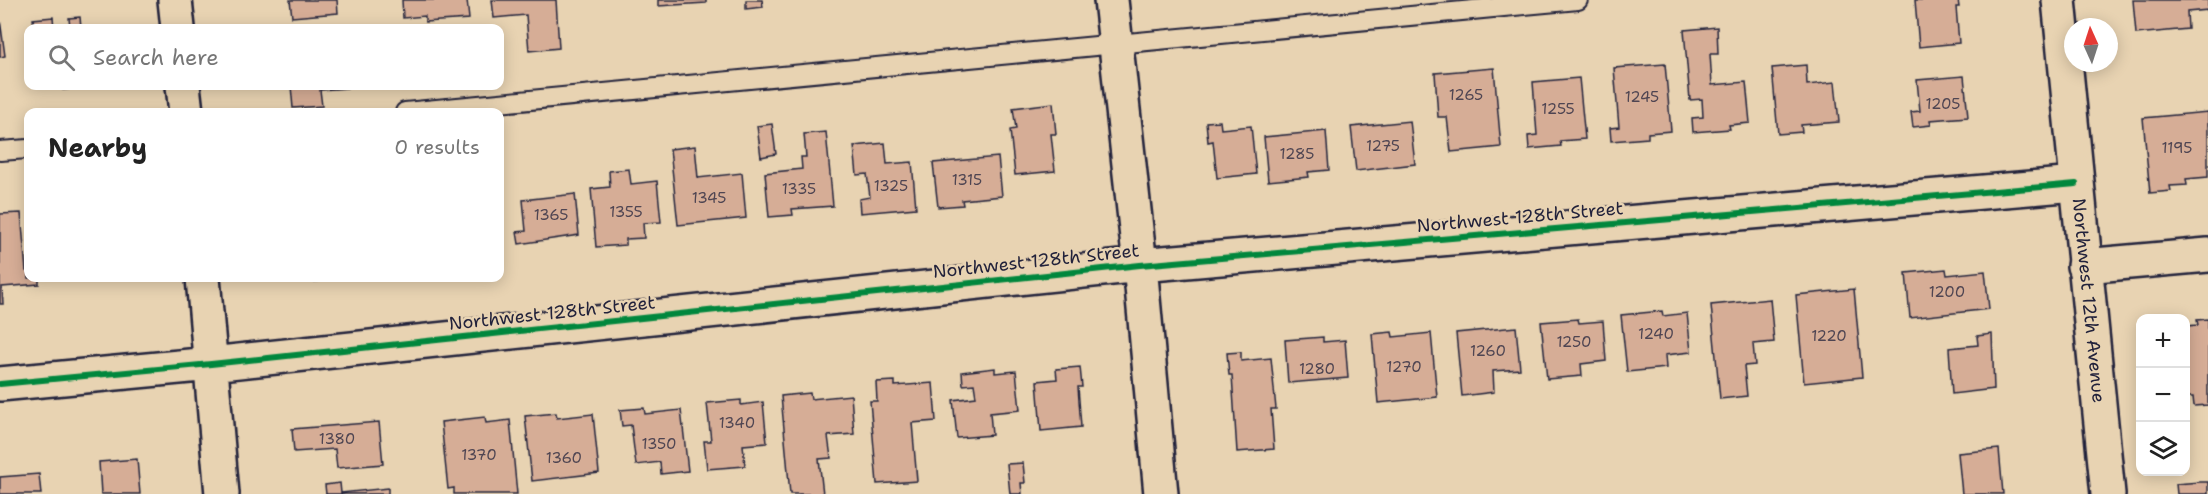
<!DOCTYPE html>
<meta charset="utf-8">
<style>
:root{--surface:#fff;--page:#f6f6f6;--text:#222;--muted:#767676;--line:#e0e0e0}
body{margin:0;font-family:"Shantell Sans",sans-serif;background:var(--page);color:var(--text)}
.controls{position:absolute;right:18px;bottom:18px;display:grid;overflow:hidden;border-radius:12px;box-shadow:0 3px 15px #0003}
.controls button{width:54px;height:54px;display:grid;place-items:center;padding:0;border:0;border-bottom:2px solid var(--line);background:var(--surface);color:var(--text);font:30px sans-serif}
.compass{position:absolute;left:2064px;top:18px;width:54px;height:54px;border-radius:50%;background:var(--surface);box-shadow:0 3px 15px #0003;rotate:357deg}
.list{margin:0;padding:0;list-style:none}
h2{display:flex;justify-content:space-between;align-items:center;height:78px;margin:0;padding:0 24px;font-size:26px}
h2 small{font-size:20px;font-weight:400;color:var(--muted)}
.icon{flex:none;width:33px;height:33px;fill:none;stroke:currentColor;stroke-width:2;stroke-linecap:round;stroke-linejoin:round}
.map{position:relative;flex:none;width:2208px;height:494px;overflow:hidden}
.search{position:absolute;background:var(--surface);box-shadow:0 3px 15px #0003;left:24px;top:24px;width:480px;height:66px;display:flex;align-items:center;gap:15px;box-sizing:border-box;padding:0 21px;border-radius:12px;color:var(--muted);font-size:22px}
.panel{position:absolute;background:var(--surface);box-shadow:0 3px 15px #0003;left:24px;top:108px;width:480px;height:174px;border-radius:12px}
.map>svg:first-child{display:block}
</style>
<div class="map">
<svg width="2208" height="494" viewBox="0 0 2208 494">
<rect width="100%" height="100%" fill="#e8d3b2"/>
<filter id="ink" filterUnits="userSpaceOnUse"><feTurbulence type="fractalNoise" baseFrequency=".0167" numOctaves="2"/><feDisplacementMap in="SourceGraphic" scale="12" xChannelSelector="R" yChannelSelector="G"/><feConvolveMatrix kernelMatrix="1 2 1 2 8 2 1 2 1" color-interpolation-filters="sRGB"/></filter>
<g filter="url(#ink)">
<!-- building -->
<path fill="#d6ad96" stroke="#22223b" stroke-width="1.5" d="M290 0H337L338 13 292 17Z
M402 0H467L469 19 425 22V16L403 18Z
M492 0H556L559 48 529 51 526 15 494 18Z
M658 0H706V3L658 6Z
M746 0H762L763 7 746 9Z
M1915 0H1958L1959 7H1956L1959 43 1919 47Z
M2133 0H2208V10L2187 12 2188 29 2136 34Z
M53 17 54 28H34L33 19Z
M80 17 81 28H89H70L69 18Z
M0 19 5 56 0 57Z
M1717 27 1718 54H1710L1712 85 1746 82 1750 123 1729 125 1730 129 1693 132 1692 118 1703 117 1702 99 1690 100 1684 30Z
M1665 64 1671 131 1648 133V138L1611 141 1610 128 1619 127 1614 68Z
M1806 65 1807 85 1835 82 1839 122 1801 125 1802 132 1778 134 1772 68Z
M1494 68 1501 147 1451 152 1447 117H1438L1435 73Z
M1964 76 1968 117 1930 120 1931 125 1913 127 1911 112 1920 111 1917 80Z
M1579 78 1585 139 1560 141 1561 146 1529 149 1528 136 1537 135 1533 82Z
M62 86H102L63 90Z
M291 86H347V88L320 90 322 106 293 108Z
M1053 103 1056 134H1051L1055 171 1015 175 1010 130 1016 129 1013 108Z
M2208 112V177L2186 179 2187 185 2170 186 2171 191 2150 193 2143 118Z
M1220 121 1221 129 1251 126 1256 174 1217 178 1213 141 1208 142 1206 122Z
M1410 121 1415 164 1356 171 1351 127Z
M772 124 776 154 761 157 757 126Z
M1326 131 1329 170 1308 172 1309 177 1268 181 1264 137Z
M826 132 833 206 792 209 793 215 769 217 765 173 802 169 801 157H806L804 134Z
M885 143 887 164 912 162 916 208 860 213 859 199 870 197 867 174 857 175 854 146Z
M695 146 698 178 742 173 746 218 678 225 670 149Z
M998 157 1002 196 962 200 963 205 938 207 933 163Z
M629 169 631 184 657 181 661 222 643 223 644 238 626 239V245L596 247 591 189 610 187 609 171Z
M575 194 579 235 519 244 517 232 526 231 523 200Z
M21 213 26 271H28V278H39V284L2 287 3 304H0V214Z
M1946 269 1947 275 1985 271 1989 309 1910 318 1906 273Z
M305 278H325V281L305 282Z
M1854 289 1862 377 1804 383 1796 295Z
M1770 299 1774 342 1753 344 1755 365 1744 366 1747 396 1720 399 1711 305Z
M1662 311 1663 316 1687 313 1691 352 1665 355 1666 368 1627 372 1621 315Z
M1578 319 1579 323 1603 321 1606 361 1581 364 1582 376 1547 379 1541 322Z
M2208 319V405L2194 406 2193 397H2186V326L2198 325 2197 320Z
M1516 327 1520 369 1493 371 1494 392 1462 396 1456 333Z
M1392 332 1393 337 1431 333 1437 397 1378 403 1372 334Z
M1992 334 1994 389 1952 394 1949 348 1978 345 1977 336Z
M1323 337V342L1345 340 1348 378 1288 383 1285 340Z
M1241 352V361L1271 358 1276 409H1271L1274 449 1237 452 1232 375H1229L1227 353Z
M1080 367 1082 387H1078L1081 427 1041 431 1037 381 1057 379 1056 369Z
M995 368V373L1016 371 1020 410 990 413 992 435 957 438 953 400 976 397 974 384 963 385 962 372Z
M895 381V386L933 383 936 421 912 423 917 481 877 484 870 401H877L876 382Z
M810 393 811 399 851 395 854 434 828 436 831 458 819 459 823 494H790L781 396Z
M741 400V405L763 402 767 443 743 445 745 466 707 469 704 441H711L707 403Z
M644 408 645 414 681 410 688 471 661 474 660 462 636 465 631 425 622 426 620 410Z
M556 413 557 418 593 414 599 473 532 481 525 416Z
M485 417 486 423 510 420 517 494H454V488L448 489 441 422Z
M379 422 383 464 337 468 335 449 294 452 292 429Z
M1999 449 2003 494H1962L1958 453Z
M137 459 140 494H101L99 462Z
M1023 463 1025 483H1021L1022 494H1010L1007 464Z
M39 474 41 494H0V477Z
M2200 482H2208V494H2177L2176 484Z
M340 483 341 493 388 488V494H326L325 485Z"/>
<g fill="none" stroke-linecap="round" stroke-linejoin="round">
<!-- lane casing -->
<g stroke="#22223b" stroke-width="22">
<path id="lane" d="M405 112 1578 0
M0 151 28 149"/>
</g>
<!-- street casing -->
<g stroke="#22223b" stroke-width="38">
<path id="street" d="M175 0 178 28
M1111 0 1140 265 1161 494
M183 86 186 112
M2084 266 2208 255
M203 278 222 494
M0 384 211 364 1140 265 2076 184"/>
</g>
<!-- secondary casing -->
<g stroke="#22223b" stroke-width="38">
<g id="secondary">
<path id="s1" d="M2059 0 2108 494"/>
</g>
</g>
<!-- lane -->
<use href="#lane" stroke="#e8d3b2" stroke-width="18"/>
<!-- street -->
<use href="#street" stroke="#e8d3b2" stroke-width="33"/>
<!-- secondary -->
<use href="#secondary" stroke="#e8d3b2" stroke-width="33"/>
<!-- cycleway casing -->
<g stroke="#e8d3b2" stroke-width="10">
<path id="cycleway" d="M0 384 211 364 1140 265 2076 184"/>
</g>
<!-- cycleway -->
<use href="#cycleway" stroke="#00873e" stroke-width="6"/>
</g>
</g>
<g text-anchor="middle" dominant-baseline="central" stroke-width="5" stroke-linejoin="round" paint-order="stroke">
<!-- number labels -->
<g font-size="15" fill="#4f4552">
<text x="1466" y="95">1265</text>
<text x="1642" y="97">1245</text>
<text x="1943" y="104">1205</text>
<text x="1558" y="109">1255</text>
<text x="1383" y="146">1275</text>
<text x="2177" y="148">1195</text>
<text x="1297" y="154">1285</text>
<text x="967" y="180">1315</text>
<text x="891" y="186">1325</text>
<text x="799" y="189">1335</text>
<text x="709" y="198">1345</text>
<text x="626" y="212">1355</text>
<text x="551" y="215">1365</text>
<text x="1947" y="292">1200</text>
<text x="1656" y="334">1240</text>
<text x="1829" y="336">1220</text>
<text x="1574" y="342">1250</text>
<text x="1488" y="351">1260</text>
<text x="1404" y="367">1270</text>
<text x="1317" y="369">1280</text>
<text x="737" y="423">1340</text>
<text x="337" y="439">1380</text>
<text x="659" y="444">1350</text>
<text x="479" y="455">1370</text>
<text x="564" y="458">1360</text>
</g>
<!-- street labels -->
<g font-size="18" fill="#22223b" stroke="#e8d3b2">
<text transform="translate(1520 217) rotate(-5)">Northwest 128th Street</text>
<text transform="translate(1036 261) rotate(-6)">Northwest 128th Street</text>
<text stroke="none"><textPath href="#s1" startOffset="302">Northwest 12th Avenue</textPath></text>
<text transform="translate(552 313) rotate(-6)">Northwest 128th Street</text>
</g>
</g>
</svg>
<div class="controls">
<button>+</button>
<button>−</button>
<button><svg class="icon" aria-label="layers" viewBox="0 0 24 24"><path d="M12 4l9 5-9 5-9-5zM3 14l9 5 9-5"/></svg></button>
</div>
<svg class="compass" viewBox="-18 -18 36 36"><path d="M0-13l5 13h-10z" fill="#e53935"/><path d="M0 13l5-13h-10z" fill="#767676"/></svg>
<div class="search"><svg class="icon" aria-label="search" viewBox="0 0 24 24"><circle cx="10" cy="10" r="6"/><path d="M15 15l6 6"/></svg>Search here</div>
<section class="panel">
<h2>Nearby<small>0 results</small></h2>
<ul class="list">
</ul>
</section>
</div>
